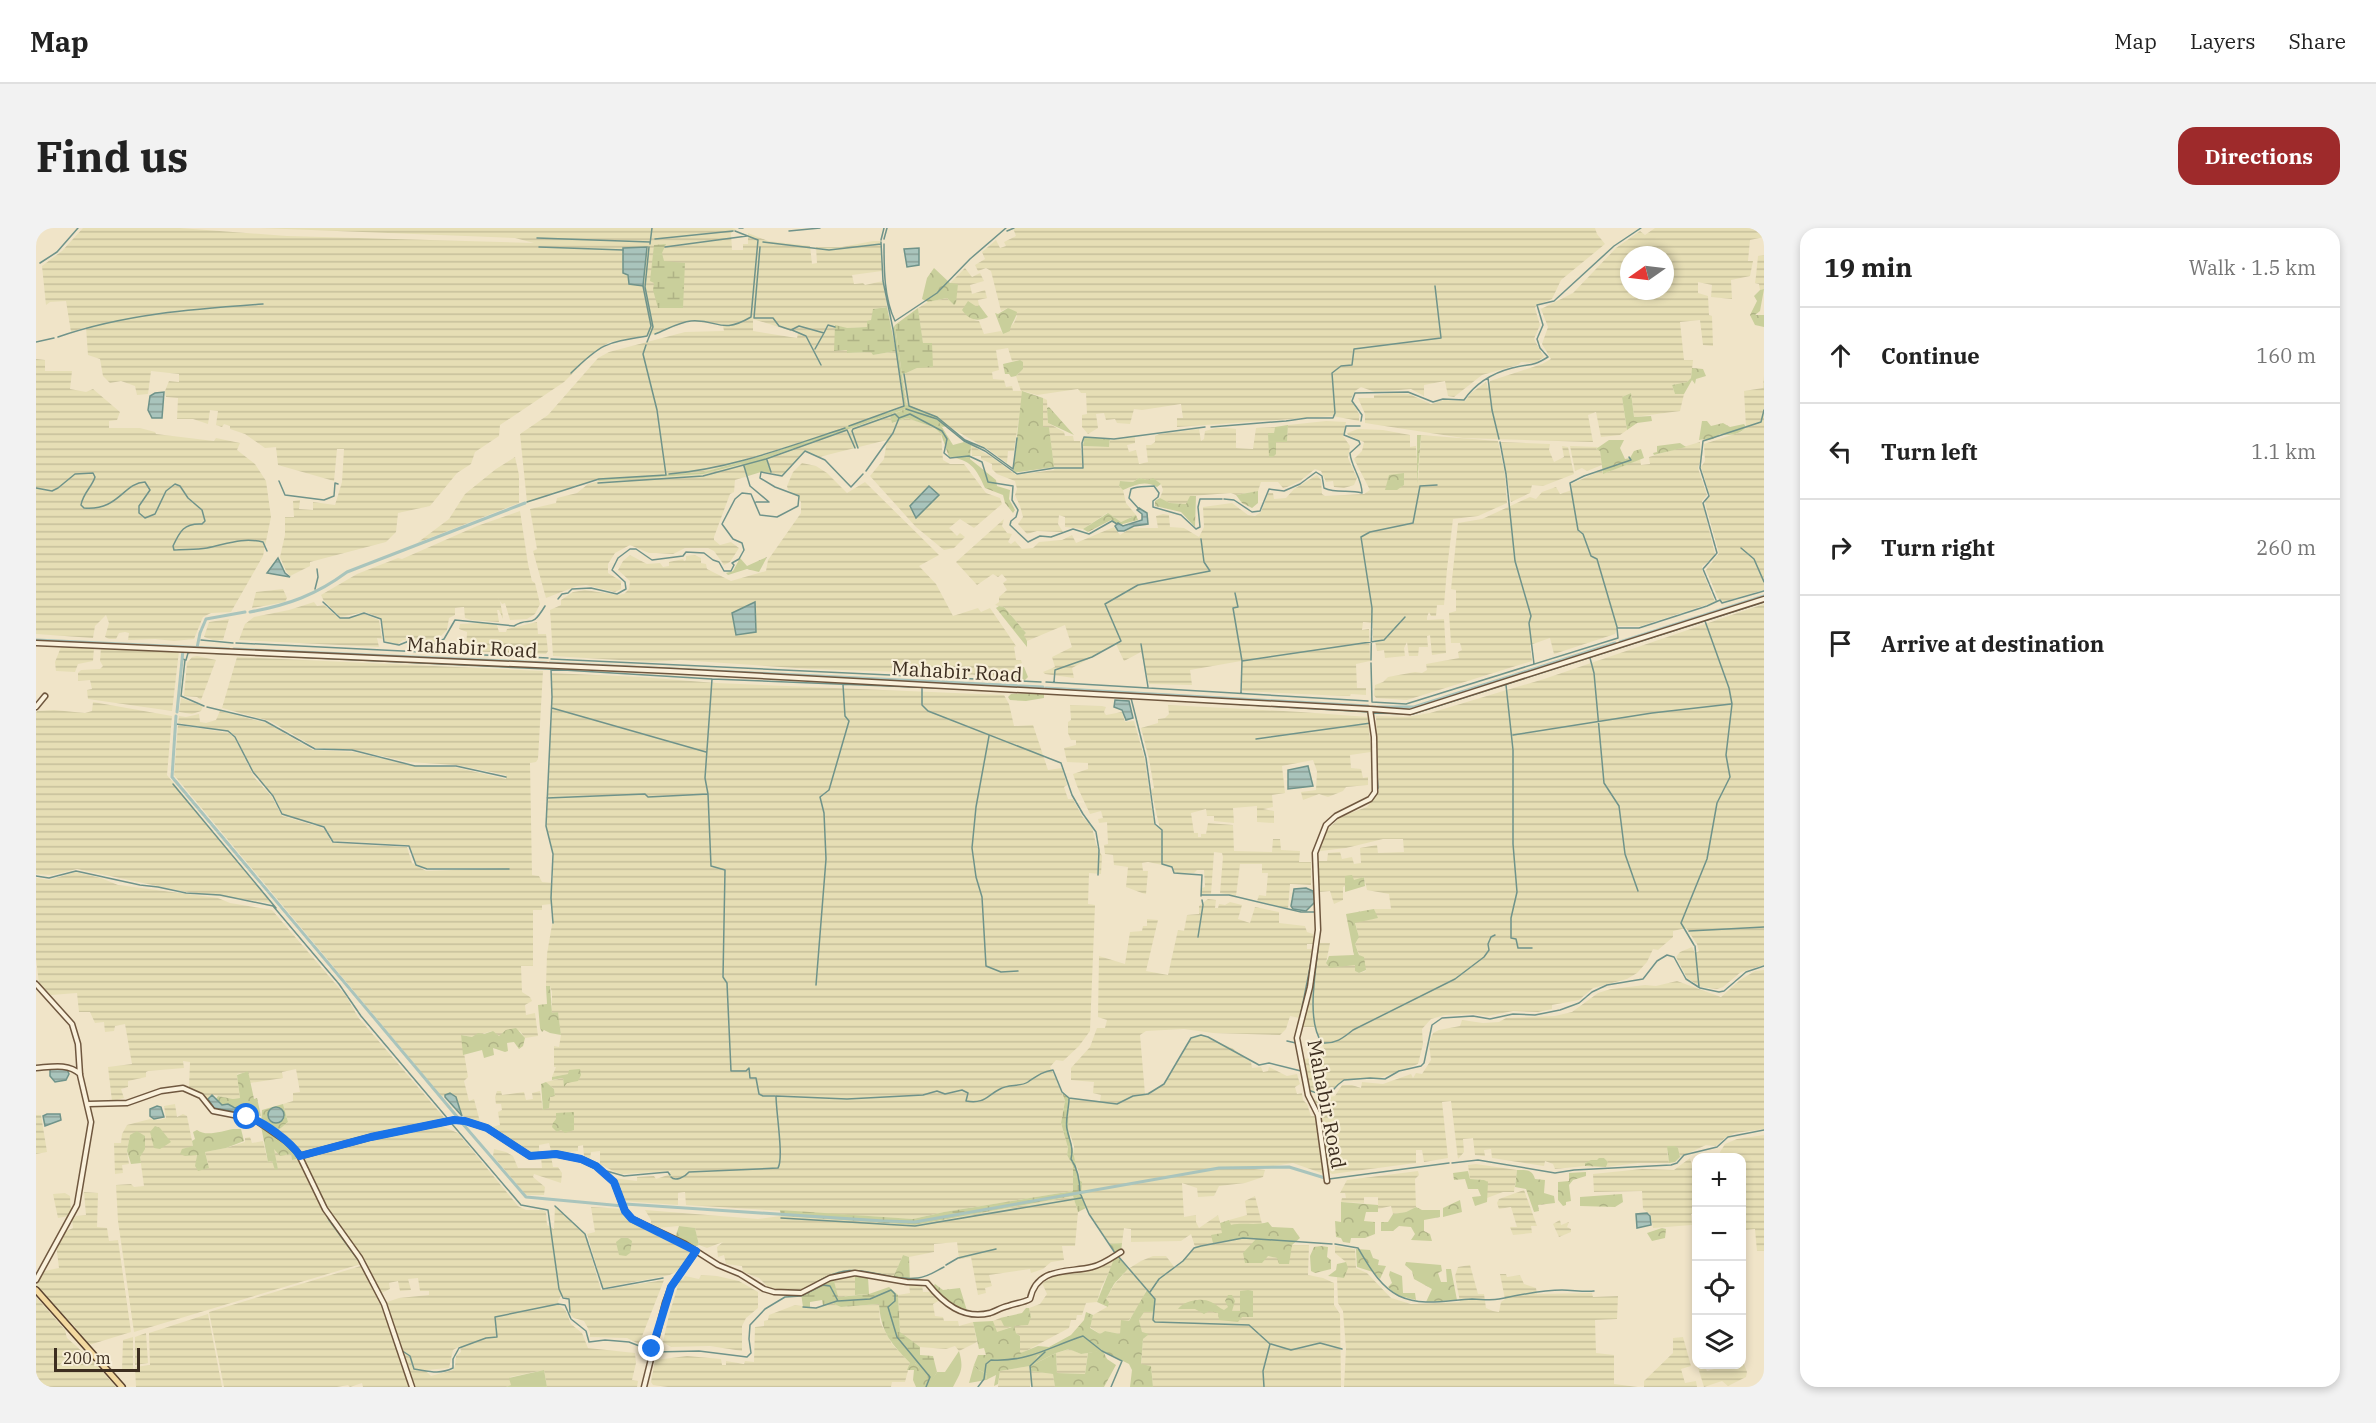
<!DOCTYPE html>
<meta charset="utf-8">
<style>
:root{--surface:#fff;--page:#f2f2f2;--text:#222;--muted:#767676;--line:#e0e0e0;--accent:#9e2a2b}
body{margin:0;font-family:"IBM Plex Serif",serif;background:var(--page);color:var(--text)}
.controls{position:absolute;right:18px;bottom:18px;display:grid;overflow:hidden;border-radius:12px;box-shadow:0 3px 9px #0003}
.controls button{width:54px;height:54px;display:grid;place-items:center;padding:0;border:0;border-bottom:2px solid var(--line);background:var(--surface);color:var(--text);font:30px sans-serif}
.compass{position:absolute;left:1584px;top:18px;width:54px;height:54px;border-radius:50%;background:var(--surface);box-shadow:0 3px 9px #0003;rotate:256deg}
.scale{position:absolute;left:18px;bottom:15px;width:86px;box-sizing:border-box;padding-left:6px;border:3px solid #3d2e20;border-top:0;font-size:16px;line-height:21px;white-space:nowrap;color:#3d2e20;-webkit-text-stroke:4px #f7eed8;paint-order:stroke}
.stop{position:absolute;width:18px;height:18px;margin:-14px;border:4px solid #1a73e8;border-radius:50%;background:#fff}
.stop.end{background:#1a73e8;border-color:#fff;box-shadow:0 2px 6px #0008}
.list{margin:0;padding:0;list-style:none}
h2{display:flex;justify-content:space-between;align-items:center;height:78px;margin:0;padding:0 24px;font-size:26px}
h2 small{font-size:20px;font-weight:400;color:var(--muted)}
.list li{display:grid;grid-template-columns:39px 1fr auto;gap:18px;align-items:center;box-sizing:border-box;height:96px;padding:0 24px;border-top:2px solid var(--line)}
.list b{display:block;font-size:22px;white-space:nowrap}
.list em{font-size:20px;font-style:normal;color:var(--muted)}
.icon{flex:none;width:33px;height:33px;fill:none;stroke:currentColor;stroke-width:2;stroke-linecap:round;stroke-linejoin:round}
.map{position:relative;flex:none;width:1728px;height:1159px;overflow:hidden;border-radius:18px}
header{display:flex;align-items:center;gap:36px;box-sizing:border-box;height:84px;padding:0 30px;background:var(--surface);border-bottom:2px solid var(--line)}
header strong{font-size:28px}
nav{display:flex;gap:33px;margin-inline-start:auto;font-size:21px}
.intro{display:flex;align-items:center;justify-content:space-between;box-sizing:border-box;height:144px;padding:0 36px}
h1{margin:0;font-size:42px}
.button{padding:15px 27px;border-radius:18px;background:var(--accent);color:#fff;font-size:21px;font-weight:700}
main{display:flex;gap:36px;padding:0 36px}
aside{flex:1;background:var(--surface);border-radius:18px;box-shadow:0 3px 9px #0003}
.map>svg:first-child{display:block}
</style>
<header>
<strong>Map</strong>
<nav><a>Map</a><a>Layers</a><a>Share</a></nav>
</header>
<div class="intro"><h1>Find us</h1><a class="button">Directions</a></div>
<main>
<div class="map">
<svg width="1728" height="1159" viewBox="0 0 1728 1159">
<defs>
<pattern id="farmland-rules" width="6" height="5" patternUnits="userSpaceOnUse" patternTransform="scale(1.5)"><rect width="6" height="5" fill="#e6deb5"/><path d="M0 2.5h6" fill="none" stroke="#c6bf9b"/></pattern>
<pattern id="forest-crowns" width="20" height="18" patternUnits="userSpaceOnUse" patternTransform="scale(1.5)"><rect width="20" height="18" fill="#c9cf9b"/><path d="M2 6a3 3 0 1 1 6 0M12 15a3 3 0 1 1 6 0" fill="none" stroke="#aeb285"/></pattern>
<pattern id="wetland-marsh" width="20" height="14" patternUnits="userSpaceOnUse" patternTransform="scale(1.5)"><rect width="20" height="14" fill="#c9cf9b"/><path d="M1 5h8M5 5V1M11 12h8M15 12V8" fill="none" stroke="#aeb285"/></pattern>
<pattern id="water-rules" width="6" height="5" patternUnits="userSpaceOnUse" patternTransform="scale(1.5)"><rect width="6" height="5" fill="#a9c4bc"/><path d="M0 2.5h6" fill="none" stroke="#8ba098"/></pattern>
</defs>
<rect width="100%" height="100%" fill="#f0e4c8"/>
<!-- farmland -->
<path fill="url(#farmland-rules)" fill-rule="evenodd" d="M47 0H144L251 8 498 15 479 10 224 0H696L700 1 695 5 696 22H707V16H712V5L732 13 774 18 776 36 781 35 780 19H806L837 13H845L846 43 816 47 818 56 827 55 829 57 847 53 851 79 837 81V87L831 99 811 100 799 123 811 122 812 125 836 124 837 127 860 123 868 178 809 200 700 235 668 244 563 251 491 274 484 206 512 187 562 130 573 124 649 104 688 103 687 98 673 95 653 93 615 107 574 114 559 123 528 154 464 197 463 208 439 224 435 236 421 245 394 278 362 285 360 304 350 314 274 334V338L254 348 250 343 244 329 249 307V289H258L257 273 264 272 263 281 277 282V274L299 277 306 254 308 221H301L298 253 242 237 240 219 229 220 209 206 194 201V198L188 196 186 199 180 197 182 183 174 182 172 196 157 191H141L142 170 130 169 129 163 133 153 143 154V146L115 143 112 166 101 167 99 158 85 153 74 155 67 148 64 131 52 127 50 99 35 104 30 73 14 74 10 77 6 38 26 23ZM717 91 762 105 761 110 717 103Z
M977 0H1559L1561 6 1569 16 1525 52 1516 71 1501 77 1499 80 1504 97 1498 111 1508 129 1499 135 1485 134 1482 137 1446 147 1418 169 1412 168 1409 153 1388 157V168L1375 161 1339 164 1325 159 1319 163 1315 171 1323 186V193L1297 188 1141 199V190H1147L1145 176 1106 182 1098 181 1094 196 1081 195 1079 191 1070 192 1068 185 1060 186 1062 200 1052 206 1046 199V187L1051 186 1050 165H1045L1042 161 1001 167 987 163 978 223H972L971 235 953 222 912 198 901 189 873 178 870 176 866 147 881 140 896 115 887 116 882 80 892 74 911 70 918 77 914 55 929 40 936 49 944 45 948 53 934 57 936 66 949 62 951 70 942 72 943 77 938 92 943 93 948 106 965 103 967 106 978 95 981 88 972 80 965 83 955 43 950 40 942 43 939 37 949 31 946 24 960 12 964 20 970 18 968 14 980 8ZM972 120 976 133 984 132 987 141 980 148 985 163H977L976 158 970 159 968 152 957 151 956 144 963 142 960 122Z
M1619 0H1727L1728 9 1714 12 1712 33H1717L1714 48 1695 52 1696 71 1675 69 1676 57 1662 54V65L1672 68 1673 87 1676 88 1677 118 1667 117 1664 92 1644 94 1648 132H1657L1655 150 1651 154 1636 157 1639 166H1648L1644 183 1598 189 1595 165 1586 169 1591 202 1584 207 1565 209 1560 184 1552 187 1557 214 1427 210 1329 195V186L1322 170H1338V167L1358 165 1373 166 1395 176 1408 172 1429 173 1435 165 1450 154 1452 160 1454 153 1506 136 1515 131 1506 116 1512 99 1505 81 1537 65 1580 20 1604 3 1609 7ZM1593 27H1629V63H1593Z
M1728 27V61L1724 62 1723 56 1719 55 1720 48 1722 28Z
M0 131 9 132V143H36L34 161 50 164 57 161 84 184 81 192 73 193V200H104L119 204 120 206 178 213 180 210 204 215 201 222 219 236 230 253 235 289 227 328 195 384 175 385 167 389 158 411 138 413 119 411 92 412 93 405 89 404 83 405 80 411H73L69 409 73 395 70 387 59 398 57 410 0 406Z
M1728 147V362L1687 374 1682 370 1670 342 1683 325 1670 279 1669 273 1674 268 1665 239 1669 233 1668 216 1705 204 1710 199 1708 163 1727 160Z
M1007 170 1011 172 1012 195 1028 204 1029 208H1037L1038 213H1044L1047 241V218L1073 219 1074 212 1099 209V215L1091 217 1093 224 1100 222 1103 236 1112 234 1110 217H1115L1119 214V208L1123 206 1163 201 1165 213 1168 211 1169 203 1180 200H1192L1200 201V220L1217 221 1220 200 1239 199 1238 205H1233L1240 226V214H1251L1252 197 1290 193 1310 194 1307 208 1314 218 1312 230 1321 250 1318 257 1308 260 1298 259 1297 253 1290 254 1285 243 1279 241 1264 253 1251 259 1247 260 1242 254H1225L1222 263 1200 267 1195 265 1155 268 1151 276 1134 275 1124 270 1127 262 1125 256 1103 250 1097 254 1084 253 1083 258 1087 262 1090 275 1100 287 1085 294 1071 285 1047 301 1029 299V289L1023 287 1022 296 1027 304 1001 303 991 306 982 296 987 289 984 278 979 267 981 261 979 253 961 246 956 241V236L945 231V228H936L935 217 957 230 980 247 1018 242 1013 199H1007Z
M854 187 857 195 871 190 899 200 905 206 907 232 914 236H928L950 265 964 270 966 276 938 300 924 291 913 300 921 308 924 305 929 309 918 320 908 322 880 299 834 248 848 231 851 212 783 229 769 223 746 248 735 245 730 230Z
M1322 201 1347 202 1374 207V219L1380 218 1382 253 1385 207 1462 213 1469 246 1471 275 1442 288 1417 291 1411 341 1408 377H1401L1400 388H1395L1393 384 1391 389V392L1408 391 1410 425 1396 427 1394 407 1391 408 1392 419H1383L1382 428H1373L1371 414 1368 420 1369 428 1349 430 1348 422 1341 423 1339 413 1337 412V395L1327 394 1326 402 1333 401 1334 433 1320 436 1321 460H1330V467L1315 466 1314 468H1307L1206 463 1205 433 1154 442 1156 457 1113 456 1105 424 1088 433 1080 416 1036 440 1038 450 1009 446 1007 444 1019 439 1016 429 1036 419 1029 397 991 413 987 407 990 405 968 379 959 377 963 374V369L971 362 967 355 971 352 966 346 962 349 957 346 941 357 920 334 968 291 966 298 971 305 976 306 972 314 975 316 979 313 986 321 997 320 1003 314 1026 312 1036 307 1040 315 1078 299 1084 307 1095 300H1122L1120 288 1127 286 1133 287 1134 299 1148 300 1163 309 1168 299 1167 279 1196 275 1212 287 1219 288 1225 284 1232 265H1237L1238 271 1250 270 1258 261 1281 247 1285 252 1286 266 1289 268 1328 266 1334 262 1318 231 1326 223 1328 214 1312 207 1311 205Z
M1465 214 1514 216 1513 222 1518 234 1528 229 1526 218 1532 219 1538 246 1507 258 1496 257 1494 265 1475 274Z
M1664 214 1665 232 1662 240 1671 267 1666 273 1679 326 1678 330 1666 338V342L1679 374 1605 398H1582L1579 406 1518 426 1514 410 1494 417 1496 433 1371 472 1340 470 1338 467 1339 457 1347 454 1352 449 1379 444 1386 445 1391 442 1390 436 1423 430 1422 424 1426 422 1424 415H1415L1413 385 1420 383V362L1415 361 1422 295 1446 291 1494 269 1500 271 1506 264 1520 259 1524 266 1536 262 1535 256 1566 242 1567 246 1604 231 1605 237 1614 236 1613 229Z
M1534 218 1562 219 1560 221 1564 223 1566 237 1551 243 1546 240 1539 243Z
M479 229 483 247V275L381 315 413 291 429 266 460 241Z
M766 235 780 238 791 245 811 265 829 254 903 327 883 338 900 356 917 388 942 380 945 384 954 380 980 418 978 419 980 432H985L986 435 979 437 977 447 968 446 967 450 931 446 775 441 644 432 616 434 517 428 514 382 525 377V372L537 364 549 362 582 367 588 366 593 361 594 353 582 342 587 333 594 327 611 336 624 335 627 339 633 338V334L647 331 648 333 650 332V328L659 327 665 330V335L670 336 671 341 695 353 730 343 732 332 765 285V274L761 268 752 262 751 258 757 244Z
M707 236 712 248 699 252 698 264 694 266 678 309V312L684 317 695 314 703 320 694 334 688 337 678 323 672 320H649L637 326 620 325H613L594 317 579 325 572 336V345L585 353V361L579 364 550 357 541 358 510 370 497 323 501 321 494 281 520 275 521 270 541 265 552 256 564 253 667 246Z
M484 283 492 336 496 353 499 355 504 376 499 386 491 391 474 392 469 375 466 376 457 363 464 373 467 389V391L463 382H461L463 394 435 392 429 390 428 379 419 380V387L413 390 411 402 394 418 389 419 376 413 367 412 362 416 349 413 345 390 329 384 304 389 288 373 285 367 321 346 362 330 366 331 441 298Z
M247 361 251 370 249 374 216 380 220 364Z
M278 374 281 378 288 377 304 391 328 386 343 392 346 411 341 410 343 419 203 412 209 396 218 389 253 382Z
M1728 376V737L1705 744 1687 759 1681 761 1665 759 1651 750 1640 729 1644 724 1656 719 1659 725 1663 723 1661 716 1650 700 1637 703V709L1622 722 1617 721 1611 734 1601 745 1591 751 1557 760 1543 772 1516 777V781L1502 784 1477 783 1452 788 1436 786 1409 787 1395 791 1386 801 1387 816 1382 836 1344 850 1308 852 1293 866 1285 867 1272 862 1266 832 1290 825 1278 799H1267L1284 715H1294L1290 735 1320 737 1319 743 1323 745 1330 743 1319 716 1323 709 1319 694 1341 690 1338 681H1355L1353 666 1331 662 1328 649 1307 659V672L1298 676 1294 663 1283 664 1281 633H1291L1292 625 1304 624 1306 631 1316 629 1318 636 1325 635 1324 620 1341 617 1342 625 1368 624 1367 611H1347L1310 620 1284 623 1288 607 1295 598 1306 588 1331 579 1343 563 1340 488 1371 489 1394 485 1508 451Z
M193 391 187 412H177L168 409 173 394Z
M501 394 502 406H510L512 423 510 426 430 423 431 404 423 401 424 396 446 395 461 397 463 404H470L471 401Z
M25 419 58 420 57 433 42 436 39 444 20 443 19 434Z
M65 419 143 423 136 483 52 471 51 462 56 461 54 452 42 453V445L45 442 64 441 67 438 64 433Z
M161 428 180 432 165 472 161 469 148 468 151 435 156 429Z
M201 429 507 443 502 531 500 534 494 535 496 647 503 648 506 654 517 655V626L510 598 516 469 515 445 605 449 680 455 968 467 973 476 978 498 997 497 1012 542 1026 540 1031 557 1028 559 1032 571H1037L1046 588 1056 599 1060 616 1066 628 1065 646 1053 645 1052 676 1059 677 1054 803 1043 818 1027 833 1020 832 1014 839 1022 854 1029 873 1025 895 1032 920 1031 927 1037 938V963L908 984 877 991 650 977 649 964 642 965V977L587 973 577 950 601 953V949L618 948 620 951 632 947 635 943 586 946 579 944 564 936V923L555 924 554 931 548 929 547 917 542 918V923L516 926 513 915 503 917V928H495L456 899 464 897 462 884 466 882 465 876H460L459 869 461 863H465L466 867 488 864 490 872 497 871 496 865 504 863 507 882 514 869 519 868 518 861 510 854 527 850 528 858 532 846 516 849 520 839H518V818L523 819 525 807 522 785H516V764L514 758H510L511 726 517 691 515 676 506 677V682H497V738H485L486 764 494 769 496 773 489 777 490 787 499 785 502 808 489 810 484 803 463 808 456 803 436 809 425 807 432 849 428 853 433 873 438 871 444 894 432 891 427 888 420 869 409 867 406 869 138 547 142 497 193 505 199 510 218 549 236 569 246 588 284 599 289 602 296 615 371 619 376 635 390 643 475 640H388L380 636 375 621 371 617 297 613 289 599 248 588 238 569 216 543 200 509 194 504 142 495 143 488 150 489 163 486 164 494 170 495 180 492 184 483 231 495 277 522 318 524 374 537 418 539 470 551V547L420 537 373 534 318 522 280 520 234 493 186 480Z
M145 470 167 478 165 483 156 486 143 484Z
M57 474 136 488 131 547 235 675 145 663 41 641 16 647 0 646V485L1 483 18 482 49 485 56 483Z
M1034 477 1066 478 1070 479 1068 484 1070 487 1086 484 1089 494 1098 493 1109 532 1117 589 1119 597 1124 601 1115 562 1118 560 1113 531 1105 500 1122 495V491L1129 490 1133 486 1132 477 1265 484 1332 489 1335 524 1314 527 1315 540 1325 541 1327 550 1332 549V557L1310 559 1307 563 1292 569 1283 566 1267 572 1265 564 1280 562 1281 543 1277 532 1246 538 1249 565 1236 567 1237 579 1227 581 1238 583V595L1221 594V578L1197 580 1198 595 1178 593V588H1171L1170 581 1155 585 1158 605H1162V609H1165V606H1170L1172 595 1197 597 1198 623 1236 624 1237 611H1244L1245 622 1264 623 1263 634H1275V657L1254 656 1252 681 1221 673 1223 667 1230 668 1232 645H1226V636H1204L1200 668 1184 665 1187 629 1186 625 1178 624 1175 666 1165 667 1166 660 1169 659 1168 642H1161L1158 645H1138L1136 639 1112 634 1106 635 1107 643H1112L1110 666 1106 665 1090 659 1092 639 1078 637 1077 627 1069 626 1068 617 1072 616 1071 594 1063 595 1062 591 1067 590 1065 583 1054 586 1041 558 1037 546 1052 541V535L1031 534 1028 520 1040 517V512H1035L1032 505V494L1035 492Z
M39 644 65 650 82 657 182 670 194 675 236 682 310 768 322 789 412 894 401 896 422 905 482 978 490 982H507L510 984 511 997 518 1001 519 978 549 1006 565 1062 628 1052 603 1116 591 1110 554 1109V1104L548 1093 538 1090 533 1085V1071L525 1068 522 1073 523 1077 530 1083 535 1096 546 1105 552 1120 599 1125 600 1135 596 1152 602 1153 601 1159H511L508 1142 474 1149 476 1157 470 1159H327L326 1155 314 1159 312 1157 301 1159H188L173 1084 328 1037 289 981 269 939 267 928 288 921 363 905 307 915 264 928 256 918 239 905 252 894 247 876 257 873V865L264 864 260 841 246 844 247 850 214 855 212 844 201 846 204 870 197 871 178 867 172 874 163 865 153 859 154 834 147 833 148 840 112 843 110 844V849L92 853V859L85 861 88 870 76 873 72 839 96 836 89 796 79 798 78 803 69 804 68 794 59 795 54 784H43L41 765 15 767 3 756 0 730V650L13 652ZM382 1050 384 1063H393V1067L363 1070 348 1075 343 1066 354 1061 353 1055 362 1053 364 1063 375 1062 372 1051ZM424 1118 425 1124 420 1128 419 1138 417 1142 395 1148 389 1142 413 1140 417 1122Z
M1172 671 1180 672 1179 680H1182L1183 676 1189 677 1194 674 1206 677 1202 691 1214 695 1219 679 1243 684V695L1269 698 1271 704 1277 706 1278 716H1271V721H1276L1264 790 1254 788 1250 801 1244 807 1177 805 1148 801 1110 803 1104 807 1109 866 1128 856 1155 810 1165 807 1196 820 1215 834 1216 840 1225 839 1227 844 1232 843 1233 839 1251 848 1261 846 1264 856 1259 859 1261 866 1266 865 1267 872 1271 876 1275 888H1281L1288 946 1257 935 1218 941 1229 942 1227 949 1209 955 1183 958 1178 968 1162 969 1161 960 1146 955 1148 989 1160 987V994L1163 1000 1182 987 1187 1005 1177 1015 1207 1010 1220 1011 1231 1028 1241 1030 1256 1017H1273L1272 1047 1287 1050 1298 1055V1077L1304 1086 1305 1159H1117L1115 1138 1105 1137 1107 1111 1112 1106 1106 1105 1103 1092 1107 1084H1118L1119 1071 1110 1062 1107 1071 1084 1106 1069 1103 1064 1106 1054 1099 1057 1087 1071 1079 1073 1074 1070 1071 1078 1057 1092 1041 1105 1033 1117 1028H1130L1139 1040 1159 1019 1155 1006 1145 1013 1095 1014V1001L1088 1000 1086 1015 1073 1016 1046 974 1043 945 1037 929 1038 918 1032 900 1033 870 1064 873 1065 867 1057 865 1058 854 1035 852V840L1054 819 1061 800H1069L1071 792 1062 789 1063 728 1089 736 1094 704 1106 703 1107 698H1111V691L1122 692 1110 743 1132 747 1142 702 1148 703 1151 687 1163 686V678Z
M1728 742V901L1699 905 1689 910 1680 918 1670 917 1644 929 1642 920 1631 923 1633 935H1602L1570 939 1572 934 1568 930 1549 935V938L1519 941 1517 936 1509 933 1508 938 1456 930 1455 921 1448 922 1449 928 1439 927 1437 910 1427 911 1428 924 1422 931 1415 873 1406 874 1412 930 1388 934 1386 922H1380V935L1296 946 1292 943 1291 931 1276 872 1299 868 1306 857H1316L1325 860 1326 854 1347 856 1375 846 1377 850 1380 845 1386 846 1395 832 1393 816 1397 805 1403 802 1424 798 1426 792 1447 795 1463 794 1470 790 1519 788 1536 784 1562 765 1575 761 1609 757 1620 758 1641 753 1685 769 1704 752 1719 743Z
M139 876 141 889 147 886 151 888 157 918 161 926 160 933 172 935 169 924 190 920 209 914V910L214 909 216 915 227 913 232 934 236 933 242 941 237 919 248 927 255 926 256 931H260L262 927 288 984 325 1036 98 1104 82 993 80 957 95 956 98 959 108 958 104 929 106 924 94 907 91 923 93 936 86 937 87 945 79 946 78 915H85L86 906 91 897 114 891 124 892 130 890 128 878Z
M0 887H5L11 924 0 926Z
M1728 907V1023H1721L1719 1001 1709 1002 1706 987V930L1685 929 1684 924 1689 916 1701 911Z
M458 921 470 924 477 928 482 940H506L505 929 515 928 517 939H522L526 945 525 955 498 946 497 949 509 959 508 967H490L457 928Z
M1654 930 1660 954V985L1655 986 1656 997 1617 1000 1614 986 1607 981 1606 963 1558 964 1557 946 1606 941 1638 942Z
M1440 936 1481 942 1478 964H1467L1451 970 1448 952 1434 951 1432 937Z
M1382 943 1383 947 1379 951 1380 979 1370 984 1357 986 1355 978 1342 981V969H1328V975L1305 974 1306 970H1310L1309 965H1304L1311 952Z
M1488 962 1501 998H1495L1496 1005 1477 1007 1474 999H1481L1475 979 1463 981 1461 975 1463 971Z
M48 964 62 965 61 999 71 1000 73 1013 82 1012 95 1104 53 1117 38 1098 0 1059 8 1043 23 1040 20 1016 26 1005 37 1000 36 992 40 988 50 987Z
M29 965 34 968 35 985 33 988 22 990 17 966Z
M1037 968 1042 984 1039 1018H1026L1028 1032 1015 1034 1007 1041 995 1045 994 1041 953 1047 956 1058 949 1060 950 1065 942 1067 935 1029 923 1031 921 1014 898 1016V1024L873 1029 867 1027 856 1052 819 1045V1067L802 1069 771 1062 755 1064 732 1059 723 1050 707 1044 706 1038 690 1036 688 1027 682 1029 681 1019 687 1014 671 1020 663 1017 659 1000 643 998 620 1000 615 997V992L609 982 722 991 745 988 879 997Z
M1219 968 1226 996 1194 998 1193 992 1211 987 1209 973Z
M555 979 589 981 596 991 658 1023 646 1040 634 1047 567 1060 551 1006 559 1004Z
M1524 992 1525 997 1533 994 1531 999 1535 1001V1004L1523 1009 1517 996Z
M1299 1018 1319 1021 1320 1040 1331 1045 1355 1070 1375 1076 1424 1074 1419 1048 1422 1039 1434 1037 1442 1066H1448L1450 1080 1457 1083 1463 1084 1465 1074 1469 1071 1464 1046H1470L1471 1049 1484 1047 1488 1056 1500 1060 1501 1066 1556 1065 1557 1069 1582 1068 1581 1091 1559 1092 1560 1125 1578 1127V1156L1602 1159H1308L1310 1121 1307 1083 1302 1075 1301 1049 1308 1050 1310 1034 1299 1025Z
M1078 1028 1077 1036 1065 1060 1061 1074 1050 1075 1046 1087H1041L1040 1092H1035L1033 1100 986 1125 984 1124V1108L980 1105 977 1098 960 1105 957 1093 964 1090 995 1089 993 1080 1004 1076 1011 1066 1006 1055 1033 1041 1057 1039Z
M665 1047 681 1048 703 1053 722 1064V1080L710 1090 706 1098V1123L674 1118 635 1119 627 1114 633 1087 644 1051 647 1052 649 1048 663 1051Z
M873 1056H886L887 1064H893L896 1060 906 1071 897 1076 899 1088 907 1089 908 1093H922L923 1098 937 1094 941 1114 923 1123 919 1118 910 1121 884 1119 869 1110 864 1104 862 1067 874 1065Z
M0 1069 29 1102 31 1110 57 1133 80 1159H0Z
M796 1075 806 1079 843 1076 844 1094 856 1116 874 1135 869 1154H856L855 1159H632L617 1157 615 1154 619 1132 651 1128 685 1131 686 1137H690V1133L708 1136 709 1133 718 1134 719 1099 728 1098V1093L732 1092 733 1087 759 1077 780 1080Z
M172 1086 186 1159H100L99 1139 114 1137 113 1105Z
M110 1105 112 1135 99 1137V1109Z
M97 1109V1141L86 1142 87 1112Z
M1647 1109 1655 1138 1645 1141 1649 1155 1660 1153 1661 1159H1608V1153L1637 1125V1110Z
M1034 1121 1045 1126 1052 1125 1049 1146 1021 1145 1020 1125Z
M1706 1131 1711 1144 1710 1149 1692 1158 1686 1153 1668 1159 1661 1136 1668 1137 1671 1143 1693 1137 1706 1136Z
M994 1138 995 1143 1017 1146 1019 1159H996L995 1151 994 1159H962L964 1143Z"/>
<!-- grass -->
<path fill="#c9cf9b" d="M859 97 870 176 901 189 912 198 906 199 900 191 870 181 730 230 735 245 725 244 712 248 706 236 667 246 562 253 563 251 668 244 729 227 865 180 868 177 857 101Z
M819 1045 832 1049 833 1066 819 1067Z
M1035 1107V1112L1047 1108 1066 1123 1045 1126 1033 1121 1020 1125 994 1138 1003 1127 982 1131V1126L1002 1118 1013 1119Z
M923 1123C928 1141 925 1144 917 1159H890L894 1149 897 1150 901 1144H909Z
M938 1137 941 1141 951 1146 950 1152 933 1155Z
M508 1142 511 1159H470L475 1157 473 1150Z"/>
<!-- forest -->
<path fill="url(#forest-crowns)" d="M898 40 914 55 922 56 920 75 918 77 911 70 892 74 886 71 891 50Z
M1728 61 1724 83 1719 87H1728V99L1719 97 1714 87 1721 73 1718 68 1724 62Z
M932 73 941 79 943 77 952 89C941 94 933 92 926 82Z
M972 80 981 84C980 91 974 97 974 103L967 106 959 85 962 86Z
M984 132 987 134V141L980 148 975 149 973 146H969L967 136Z
M1656 140 1667 141 1670 148 1660 151 1659 156 1656 152 1648 166H1639L1636 157 1651 154 1655 150Z
M986 163 1007 170V199H1013L1018 239 977 245Z
M1595 165 1598 189 1615 188 1616 193 1601 195 1591 202 1586 169Z
M1013 179 1038 207 1012 195 1011 180Z
M870 181 901 191 917 217 928 214 935 217 934 231 960 252 961 258 974 262 973 271 979 282 977 285 969 275 967 267 949 260C940 240 935 232 913 229L905 206 899 200 871 190 856 195 854 187Z
M1666 193H1671L1675 198 1687 195 1694 199 1708 196 1710 199C1703 207 1694 208 1684 206 1673 215 1674 210 1663 212Z
M1252 197 1251 214H1240V226L1237 229H1233L1232 205H1238L1239 199Z
M1381 207H1385L1381 256Z
M1048 210H1074L1073 219 1047 218Z
M1573 212H1588L1584 220 1589 231 1594 230 1598 223 1605 221 1608 230 1567 246 1564 223 1560 221Z
M1644 215 1650 219 1618 227 1617 225 1621 224V218Z
M1368 245V257L1361 262H1349L1353 247Z
M1103 250 1112 252 1117 250 1125 256 1121 259C1108 252 1100 257 1087 262L1083 258 1084 253 1097 254Z
M1222 263V275L1216 280 1206 275 1200 267Z
M1154 268H1160L1159 299 1145 284 1119 278V273L1124 270 1134 275 1150 276Z
M1072 285 1085 294 1100 287 1102 292 1083 297 1075 292 1052 304 1047 301Z
M731 329 723 344 711 341 692 347 690 345 697 343 704 330 711 338Z
M963 378 968 379 990 405 988 407 991 413V419L960 380Z
M988 439 992 449 988 453 967 450 968 446 977 447 979 441Z
M1008 465V470L990 473 974 472 972 469 975 466Z
M1316 647 1318 652 1328 649 1329 658 1309 664V648Z
M1338 681 1342 690 1319 695 1323 709 1319 716 1323 727 1328 729 1330 742 1323 745 1319 743V737L1294 740 1290 735 1293 728 1318 727 1310 686Z
M510 758H514L516 785 522 784 525 807 514 805 508 802 506 804 504 800 502 777 511 776Z
M480 800 489 810 487 818 483 821 478 814 471 815 472 823 469 824 457 820 458 827 448 830 446 822 427 827 425 807 436 809 442 805 448 806 457 803 463 808 470 802Z
M544 841 545 847 542 853 531 855 528 859 527 850 516 852V849L532 846 533 842Z
M212 843 218 871 221 870 225 888 217 887 216 884C205 883 196 875 186 877L179 872 182 868 197 871 204 870 201 847Z
M510 854 518 861 519 868 514 869 513 880 507 882 505 856Z
M247 876 252 894 239 905 262 927 260 931 256 932 255 926 244 928 238 921 242 941 239 942 236 933 232 934 225 898 226 882Z
M538 884V902L529 905 525 902 521 904 516 899 517 895 520 891V885Z
M119 898 124 900 135 914 124 921 118 920 114 904Z
M197 901H205L208 913 190 920 169 924 173 940 162 943 159 938 161 927 149 928 144 926 146 921 157 918 156 913 159 911 157 904 161 902C170 909 186 903 197 901Z
M101 903 109 908V921L104 929 105 935 95 936 91 923 94 907Z
M1631 918H1639L1642 920 1644 929 1639 934 1633 935Z
M1563 930H1568L1572 934 1570 939 1549 938V935L1555 932H1561Z
M1481 942C1490 942 1496 941 1499 951L1509 952 1508 965 1518 968 1519 975 1502 977 1503 983 1498 984 1490 961 1479 959Z
M1432 943 1434 951 1448 952 1452 954 1451 974 1439 978 1436 969 1445 968 1442 961H1432L1429 951 1418 952 1417 945Z
M1550 944V948L1537 952 1533 957 1535 973 1530 974V977L1527 978 1522 972V954L1533 953V945Z
M1586 966 1587 974 1579 979 1544 978V969Z
M1424 972 1426 984 1407 989V980Z
M1305 974 1342 977V984H1330L1328 993 1339 994V1006L1329 1010H1315L1314 1015 1307 1014 1305 1010 1300 1009 1299 993 1305 994Z
M1380 979 1386 982H1404V989L1388 992V1003L1394 1006 1396 1013 1375 1012 1379 1006 1375 999 1363 998 1357 1003H1345V994H1352L1357 986 1370 984Z
M1193 992 1195 997C1207 994 1220 998 1232 994L1236 999 1257 1000 1264 1010 1256 1017 1253 1036H1243L1241 1030 1232 1028 1226 1035H1209L1207 1025 1220 1011 1207 1010 1177 1015 1175 1007 1186 1005 1184 995Z
M643 998 659 1000 663 1017 657 1019 639 1010Z
M1626 1000 1630 1001 1629 1010 1616 1013 1611 1005Z
M585 1010H592L596 1013 594 1025 590 1028 583 1027 580 1014Z
M1086 1015 1085 1024 1082 1028 1092 1041 1078 1056 1070 1071 1073 1074 1072 1079 1061 1074 1080 1026 1073 1016Z
M1285 1018 1292 1019 1291 1029 1295 1032V1041L1279 1045 1275 1043 1274 1028 1278 1019Z
M1320 1021 1334 1022 1337 1030 1343 1032 1342 1037 1350 1038 1344 1051 1337 1044 1321 1039Z
M867 1027 873 1029 874 1054 856 1052Z
M1310 1034 1312 1040 1308 1050 1292 1048 1300 1042 1301 1036Z
M1370 1034 1405 1037 1406 1043 1402 1045 1405 1054H1411L1410 1041H1415L1421 1072 1390 1074 1396 1061 1378 1051 1376 1043 1369 1037Z
M1354 1043 1366 1048 1367 1065H1379L1380 1072 1360 1067 1352 1059 1356 1055 1353 1047Z
M899 1056 907 1062 924 1060 932 1086 918 1082 896 1060Z
M1111 1062 1119 1071 1118 1084H1108L1103 1092 1106 1104 1113 1106 1107 1111 1105 1136 1115 1138 1117 1159H1094L1096 1142 1093 1136 1067 1123 1071 1131 1080 1137 1068 1159H1019L1017 1146 994 1143V1138L964 1143 962 1156 958 1158 960 1147 950 1152 951 1146 941 1141 938 1137 942 1127H950L948 1120 943 1121 937 1094 957 1093 961 1104 976 1099 968 1098 964 1090 986 1085 990 1080H993L995 1089 992 1097 978 1098 980 1105 984 1108V1124L986 1125 982 1127V1131L1003 1126 996 1137 1020 1125 1021 1145 1049 1146 1052 1125 1066 1122 1047 1109 1035 1112V1107L1048 1092 1050 1084 1057 1087 1054 1100 1064 1106 1069 1103 1084 1106 1085 1092 1093 1093Z
M1212 1062 1217 1063V1089H1206L1202 1094 1183 1092 1182 1085 1173 1083 1168 1086 1159 1081H1142C1148 1073 1165 1069 1175 1074 1180 1076 1183 1080 1188 1082L1192 1079 1189 1073 1192 1067H1196L1199 1073 1196 1083H1204V1063Z
M874 1135H879L890 1149H894L890 1159H880L877 1152 878 1142H871Z"/>
<!-- wetland -->
<path fill="url(#wetland-marsh)" d="M630 16 626 25 628 33 649 35 647 80H622L617 62 618 55 614 53 618 17Z
M851 79 860 123 837 127 835 124 811 125V122L798 123 799 97 811 100 831 99V93L835 92 837 81Z
M882 80 887 115H896L897 139 881 140 866 147 859 97Z
M1026 864 1033 870 1032 900 1043 952 1046 954 1045 967 1050 980 1042 984 1037 968 879 997 745 988 744 982 877 991 908 984 1037 963V938L1031 927 1032 920 1025 895 1029 873Z
M797 1049 802 1069 833 1066 853 1059 862 1067 864 1104 884 1119V1127L897 1128 901 1144 897 1151 890 1150 879 1135H874C855 1115 845 1105 843 1076L805 1079 796 1075 787 1078 786 1072 774 1074V1080L767 1079 765 1065Z"/>
<!-- water -->
<path fill="url(#water-rules)" stroke="#6f938a" stroke-width="1.5" d="M611 19 607 58 593 56 592 47 587 45V20Z
M883 20V37L871 39 868 21Z
M128 164 126 190H116L112 182 114 168 119 165Z
M893 258 903 267 880 290 874 278Z
M1103 280 1111 285 1112 296 1098 298 1088 303H1082L1079 298 1082 295 1087 298 1106 292V286L1101 282Z
M242 330 249 345 254 349 231 345Z
M719 374 720 404 700 407 696 385Z
M1079 472 1093 473 1097 490 1090 492 1086 482 1078 479Z
M1272 538 1277 558 1252 561V542Z
M1270 660 1277 663 1279 674 1270 683 1257 681 1255 678 1258 661Z
M21 840 31 841 33 846 30 852 19 854 14 848V841Z
M414 865 420 869 426 888 409 869V867Z
M176 867 186 877 192 876 199 880 202 879 206 885 178 880 172 871Z
M121 878 125 879 128 889 118 891 114 888V881Z
M232 887a8 8 0 1 1 16 0a8 8 0 1 1-16 0Z
M11 886H24L25 892 9 898 7 888Z
M1611 985 1614 988 1615 997 1601 1000 1600 986Z"/>
<g fill="none" stroke-linecap="round" stroke-linejoin="round">
<!-- stream -->
<path stroke="#6f938a" stroke-width="1.5" d="M703 0H707
M753 3 784 0
M971 3 978 0
M501 10 614 14
M619 11 697 3
M848 11 851 0
M845 12 848 0
M727 14 793 22 845 16
M614 16 616 0
M848 16C848 41 848 70 859 93L901 65 934 31 970 0
M503 19 587 22
M629 19 711 8
M724 19 718 90H737L743 98 755 102 763 98 788 105 792 97 799 99
M4 35 21 24 42 0
M756 102 770 108 785 137
M619 106C630 102 643 94 655 93 683 91 684 107 715 89L722 12 699 3
M22 109C88 86 157 81 227 76
M0 114 18 110
M611 114 617 99 609 59 613 19
M779 121 788 105
M535 145C566 115 569 115 611 108L615 98 607 58
M868 146 873 178 901 189 929 212 948 220 977 241 981 210
M1452 150 1456 182 1463 211
M870 181 901 191 928 213 949 223 981 246 1018 240H1047L1046 215 1048 209 1078 211 1169 199
M1325 193 1326 187 1316 173 1319 165 1372 164 1397 174 1407 171 1428 172C1439 156 1457 145 1476 140 1494 135 1494 140 1512 129L1504 120 1501 111 1507 97 1501 77 1518 73 1578 18 1605 0
M813 198 868 178 857 101 847 53 845 14
M1175 199 1250 193 1271 190H1297L1299 185 1296 145 1305 138 1316 137 1318 121 1405 110 1399 58
M1464 214 1470 246 1479 333 1495 388 1493 395 1498 436
M822 220 816 203 817 201 859 186 863 190
M731 232 735 244
M708 238 714 258 733 274H720
M830 243 857 205 863 190 874 186 906 203 911 211 908 225 914 230 933 228 946 234 952 254 977 258 976 272 982 282 980 289 975 293 974 297 992 314 1004 308 1015 309 1037 301 1053 306 1076 293 1081 296
M633 246C694 241 751 219 809 200
M243 253 249 267 288 272 298 268 299 255 302 256
M562 255 667 248 730 231 811 202 819 220
M0 260 16 263 22 260 39 246 57 245 59 249C56 259 47 265 45 277L48 280C83 283 87 255 109 254L114 262 103 278V285L109 290 119 286 130 263 139 256 144 258 152 270 166 282 169 293 166 296C148 295 144 303 137 318L138 322C148 321 160 322 171 320 191 316 206 309 227 314L231 323
M1188 271 1198 272 1216 284 1224 283 1233 261 1248 263 1264 256 1280 244 1286 248 1288 260C1301 266 1313 261 1326 265 1326 250 1315 239 1314 225L1324 216 1323 213 1308 207 1310 198H1324
M491 274 563 251 630 247 621 182 607 126 610 117
M1103 281 1093 270 1095 261C1102 258 1110 259 1118 258L1123 265 1122 269 1117 273V279L1145 287 1160 301 1164 299 1162 279 1164 271H1186
M1705 320 1718 331 1728 354
M279 361 282 349 281 341
M1199 365 1202 379 1197 380 1206 433 1205 465
M522 371 526 366 532 365 536 361 555 360 581 366 590 361 589 354 576 342 582 330 594 321H600L616 332 647 328 650 324 668 325 677 332 683 334 688 343H695L698 337 696 335 703 331 708 322 706 315 697 311 686 296 699 271 706 265 715 266 724 287 741 289 762 278 763 268 739 259 724 250 725 244 746 248 769 223 789 232 815 259 827 246
M1680 372 1667 341 1681 325 1667 275 1673 268 1664 240 1667 213 1725 194 1728 182
M287 374 304 390H313L328 385 345 391 348 414 363 417 373 413 390 421 408 411 419 392 478 398C495 387 494 403 509 378
M1581 399 1561 331 1555 328 1547 306 1542 302 1534 255 1548 248 1595 232 1593 229
M165 412 197 415
M200 415 512 430
M1105 416 1112 459
M197 426 510 441
M1554 430 1558 445 1568 555 1583 578 1589 626 1602 663
M147 431 149 432 145 468 168 478
M515 431 1005 454
M150 432 152 425 155 424 192 426
M1335 432 1336 380 1325 309 1334 304 1377 295 1384 258 1401 257
M1206 433 1348 412 1369 389
M1335 435 1336 474 1370 476 1582 410 1581 400H1603L1671 378 1684 372 1686 375 1728 363
M511 441 676 451 927 461
M515 441 516 469 510 598 517 626 515 670 517 695
M676 451 669 550 672 566 675 638 689 642 687 749 691 755 695 843H710L713 840 714 850H720L723 866 727 868H739
M1010 454 1332 473
M1018 454 1019 442 1056 429 1085 413 1069 376 1102 357 1174 343 1168 334 1165 311
M1470 457 1477 522V616L1481 664 1475 690V710L1480 711 1482 720H1496
M886 460V477L892 483 1025 535 1036 567 1047 586 1060 604 1063 622 1062 647
M1095 470 1110 530 1119 596 1126 602V636L1136 639 1138 645 1166 647 1165 668
M1164 474 1333 484
M171 479 229 493 279 521 316 522 379 538H420L470 549
M516 480 670 524
M1337 485 1377 486 1728 374
M140 496 192 503 199 509 217 544 237 568 246 586 288 599 297 614 373 618 380 637 391 641H473
M1477 507 1616 485 1695 476
M953 508 940 579 936 620 940 649 946 669 950 738 965 744 982 743
M1220 511 1335 495
M137 556 240 680
M1337 569 1342 560 1337 486
M511 570 609 566 612 569 672 566
M1314 583 1326 577
M1290 600 1302 589
M0 648 13 650 40 643 104 657 122 659 150 665 184 667 237 678 303 756 325 788 412 891
M1166 667H1193L1265 684H1279
M1282 669 1283 681
M1653 703 1728 699
M1280 707V690
M1162 709 1167 677 1166 672
M1283 710C1281 738 1269 791 1286 815 1300 816 1307 810 1317 802L1419 751 1448 729 1453 722 1452 716 1455 709 1459 707
M1658 717 1645 695 1671 631 1681 575 1694 549 1690 527 1696 476 1693 460 1669 393
M1659 718 1663 759
M780 757 790 631 788 585 784 569 793 562 813 493 809 488 807 457
M1263 795 1276 729
M1251 813 1260 815V813
M1272 862C1300 872 1290 864 1308 852L1334 850 1349 851 1363 843 1385 838 1388 835 1396 797 1406 790 1437 788 1454 791 1477 786 1499 787 1524 782 1543 775 1556 764 1571 757 1607 751 1621 733 1631 727 1638 729 1650 751 1664 760 1683 764 1688 763 1710 744 1728 738
M1033 871C1033 880 1029 892 1031 901 1033 912 1038 919 1035 931 1042 941 1044 954 1044 966
M416 896 485 977 512 982 523 1061 527 1070 533 1071 534 1084
M1416 935 1442 932 1519 945 1538 942 1635 937 1641 935 1648 927 1681 919 1692 909 1728 902
M567 942 588 948 632 944 634 947
M635 949C639 954 649 949 653 944L742 940C748 930 740 884 740 868L811 871 887 867 901 863 909 866 926 862 932 865 930 873C949 876 950 868 964 861 972 856 985 859 992 854 1001 848 1005 844 1017 842L1026 864 1033 870 1081 876 1097 868 1112 866 1128 856 1155 810 1165 807 1172 809 1223 837 1233 835 1265 843 1269 859
M272 950 279 965
M1293 951 1413 935
M1045 967 1053 986 1079 1025
M283 972 293 992 325 1036
M519 978 549 1006 567 1061 627 1050
M745 990 879 998 1045 970
M1299 1016 1322 1020C1333 1038 1344 1059 1363 1068 1387 1079 1411 1072 1436 1071 1445 1071 1454 1073 1463 1071 1483 1067 1505 1062 1526 1062 1537 1062 1547 1064 1558 1063
M1082 1028 1119 1071 1117 1092 1119 1094 1213 1097 1234 1116 1227 1143 1228 1159
M910 1037 922 1030 960 1021
M778 1056C822 1027 840 1054 882 1050 892 1049 900 1043 908 1039
M1114 1064 1123 1051 1147 1033 1158 1020 1165 1018 1207 1010 1296 1016
M767 1079 780 1080 801 1073
M916 1081 931 1087
M357 1109 361 1122
M1235 1116 1255 1122 1284 1115 1306 1121
M365 1122 374 1128 378 1141C392 1143 403 1147 417 1140V1131L423 1120 450 1110 461 1109 459 1089 522 1076 529 1077 535 1091 550 1103 553 1114 569 1112 593 1114 619 1124 663 1123 711 1129 715 1125 713 1111 714 1097 729 1081 749 1069 765 1068 787 1057 794 1058 802 1073 834 1071 855 1062 859 1066V1073L852 1079 861 1109 894 1149 890 1159
M942 1159 948 1151 950 1136 955 1132C993 1134 1013 1119 1047 1108L1066 1123 1086 1133 1075 1159
M996 1159 994 1138 1009 1124"/>
<!-- canal -->
<path stroke="#a9c4bc" stroke-width="3" d="M214 384C252 377 280 367 311 344L489 275
M0 412 193 421
M1584 414 1728 368
M161 420 164 405 170 391 209 384
M198 421 511 435
M514 435 1007 459
M1010 460 1332 478
M1336 479H1378L1579 415
M141 484 147 422
M140 488 136 549 423 891
M426 895 490 969 587 978
M589 976 847 993
M849 993 879 994 1183 940 1253 939 1289 950"/>
<!-- secondary casing -->
<g stroke="#6f573f" stroke-width="7">
<path id="secondary" d="M0 415 634 443 1334 481 1338 509 1339 564 1334 571 1300 588 1290 597 1279 625 1282 702 1274 759 1261 810 1272 867 1282 887 1291 953
M0 479 9 468
M1334 481 1374 484 1728 371
M0 756 36 796 42 816 44 847 55 894 41 977 0 1052
M0 840C15 839 32 835 44 846
M53 876 91 875 125 863 147 860 165 868 177 883 218 891 251 914 262 925 289 981 324 1030 348 1076 376 1159
M264 928 335 909 418 892 429 893 451 900 494 928 520 926 545 931 560 938 578 954 589 983 596 991 649 1016 682 1037 704 1046 728 1061 738 1064 765 1065 794 1050 819 1045 871 1054 891 1055C907 1075 927 1092 954 1085 960 1083 966 1079 972 1078 979 1075 987 1075 994 1071 1001 1038 1033 1045 1056 1039 1066 1037 1077 1029 1085 1024
M608 1159 629 1075 635 1059 660 1023"/>
</g>
<!-- primary casing -->
<g stroke="#5b4430" stroke-width="8">
<path id="primary" d="M0 1062 86 1159"/>
</g>
<!-- secondary -->
<use href="#secondary" stroke="#faf1dc" stroke-width="4"/>
<!-- primary -->
<use href="#primary" stroke="#f3d9a0" stroke-width="5"/>
</g>
<g fill="none" stroke-linecap="round" stroke-linejoin="round">
<!-- route -->
<path stroke="#1a73e8" stroke-width="8" d="M211 889C227 893 255 914 264 928L335 909 418 892 429 893 451 900 494 928 520 926 545 931 560 938 578 954 589 983 596 991 660 1023 635 1059 616 1121"/>
</g>
<g text-anchor="middle" dominant-baseline="central" stroke-width="4.5" stroke-linejoin="round" paint-order="stroke">
<!-- street labels -->
<g font-size="20" fill="#3d2e20" stroke="#f7eed8">
<text transform="translate(436 419) rotate(3)">Mahabir Road</text>
<text transform="translate(921 443) rotate(3)">Mahabir Road</text>
<text transform="translate(1291 876) rotate(79)">Mahabir Road</text>
</g>
</g>
</svg>
<div class="controls">
<button>+</button>
<button>−</button>
<button><svg class="icon" aria-label="locate" viewBox="0 0 24 24"><circle cx="12" cy="12" r="6"/><path d="M12 2v4M12 18v4M2 12h4M18 12h4"/></svg></button>
<button><svg class="icon" aria-label="layers" viewBox="0 0 24 24"><path d="M12 4l9 5-9 5-9-5zM3 14l9 5 9-5"/></svg></button>
</div>
<svg class="compass" viewBox="-18 -18 36 36"><path d="M0-13l5 13h-10z" fill="#e53935"/><path d="M0 13l5-13h-10z" fill="#767676"/></svg>
<div class="scale">200 m</div>
<div class="stop" style="left:211px;top:889px"></div>
<div class="stop end" style="left:616px;top:1121px"></div>
</div>
<aside>
<h2>19 min<small>Walk · 1.5 km</small></h2>
<ul class="list">
<li><svg class="icon" aria-label="ahead" viewBox="0 0 24 24"><path d="M12 20V5M6 11l6-6 6 6"/></svg><div><b>Continue</b></div><em>160 m</em></li>
<li><svg class="icon" aria-label="left" viewBox="0 0 24 24"><path d="M17 20v-9H6M10 6l-5 5 5 5"/></svg><div><b>Turn left</b></div><em>1.1 km</em></li>
<li><svg class="icon" aria-label="right" viewBox="0 0 24 24"><path d="M7 20v-9h11M14 6l5 5-5 5"/></svg><div><b>Turn right</b></div><em>260 m</em></li>
<li><svg class="icon" aria-label="arrive" viewBox="0 0 24 24"><path d="M6 21V4h12l-3 4 3 4H6"/></svg><div><b>Arrive at destination</b></div></li>
</ul>
</aside>
</main>
